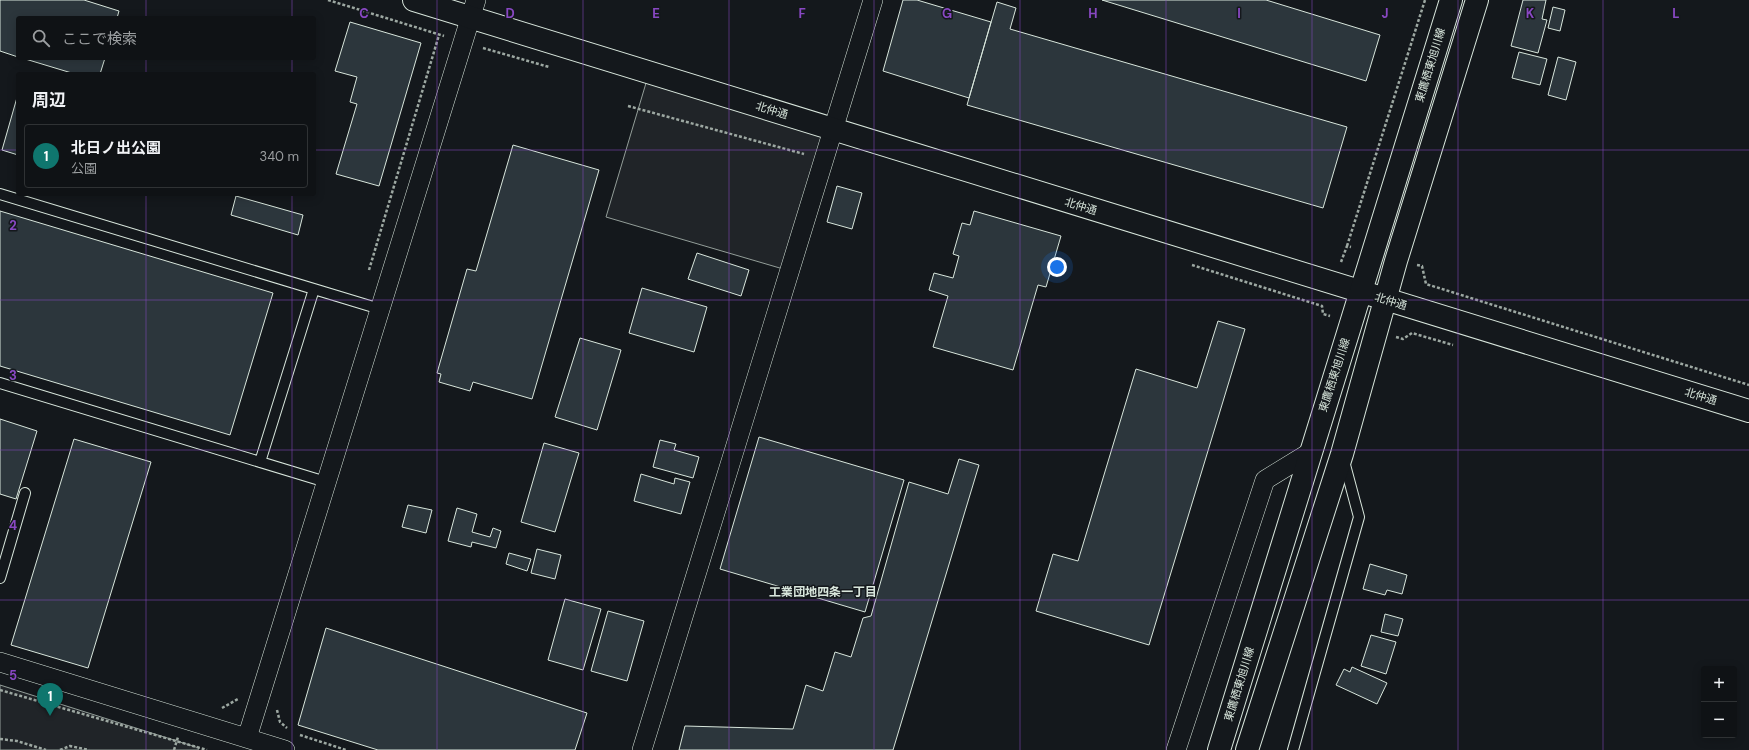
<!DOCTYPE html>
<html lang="ja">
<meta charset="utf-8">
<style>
:root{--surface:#0f1215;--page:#181b1e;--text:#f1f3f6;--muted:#9b9ea0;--line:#2f3234;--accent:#0f766e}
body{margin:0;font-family:"DM Sans","Noto Sans JP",sans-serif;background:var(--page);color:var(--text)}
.controls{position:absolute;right:12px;bottom:12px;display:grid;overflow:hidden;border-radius:4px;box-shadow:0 2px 10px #0003}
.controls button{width:36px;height:36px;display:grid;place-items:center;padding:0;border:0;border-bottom:1px solid var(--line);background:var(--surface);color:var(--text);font:20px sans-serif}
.you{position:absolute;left:1057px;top:267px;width:14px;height:14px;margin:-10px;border:3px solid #fff;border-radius:50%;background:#1a73e8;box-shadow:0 0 0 6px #1a73e833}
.badge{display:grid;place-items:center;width:26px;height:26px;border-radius:50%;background:var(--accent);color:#fff;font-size:13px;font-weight:700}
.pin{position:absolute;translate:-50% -33px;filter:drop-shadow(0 1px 2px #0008)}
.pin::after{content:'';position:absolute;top:21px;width:14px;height:12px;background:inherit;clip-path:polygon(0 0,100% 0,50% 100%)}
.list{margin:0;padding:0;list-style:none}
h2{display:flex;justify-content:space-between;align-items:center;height:52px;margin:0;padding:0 16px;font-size:17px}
h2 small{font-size:13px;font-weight:400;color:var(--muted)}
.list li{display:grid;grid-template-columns:26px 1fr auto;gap:12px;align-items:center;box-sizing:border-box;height:64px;margin:0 8px 8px;padding:0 8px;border:1px solid var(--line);border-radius:4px}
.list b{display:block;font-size:15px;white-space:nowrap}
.list p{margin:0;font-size:13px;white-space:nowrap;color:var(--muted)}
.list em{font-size:13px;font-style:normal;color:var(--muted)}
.icon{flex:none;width:22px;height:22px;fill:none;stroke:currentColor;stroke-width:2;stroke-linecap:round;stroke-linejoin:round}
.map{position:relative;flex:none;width:1749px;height:750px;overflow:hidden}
.search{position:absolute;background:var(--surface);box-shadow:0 2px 10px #0003;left:16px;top:16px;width:300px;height:44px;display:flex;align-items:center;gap:10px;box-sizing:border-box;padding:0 14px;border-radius:4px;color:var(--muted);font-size:15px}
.panel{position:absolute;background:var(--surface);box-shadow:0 2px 10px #0003;left:16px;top:72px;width:300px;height:124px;border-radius:4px}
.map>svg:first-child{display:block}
</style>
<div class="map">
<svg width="1749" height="750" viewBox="0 0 1749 750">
<rect width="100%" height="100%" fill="#14181c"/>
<!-- green -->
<path fill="#202428" stroke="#939e99" d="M649 73 834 129 790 271 606 217Z
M0 685 199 748 198 750H0Z"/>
<!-- building -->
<path fill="#2c363c" stroke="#d8e6dc" d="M0 0H84L119 11 117 18H18V57L0 51Z
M903 0H917L991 22 969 98 883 71Z
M1102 0H1266L1380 35 1366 81Z
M1523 0H1546L1542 19 1547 20 1538 53 1511 46Z
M997 2 1016 8 1010 29 1347 127 1323 208 967 105Z
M1553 7 1565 10 1560 31 1548 28Z
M350 22 421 43 379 186 336 174 357 104 350 102 357 77 335 71Z
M1519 52 1547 59 1540 85 1512 78Z
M1558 57 1576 62 1566 100 1548 95Z
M22 58H105L100 74H75Z
M18 94V155L2 150Z
M513 145 599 170 532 399 473 382 470 391 439 382 441 374 437 373 467 269 476 271Z
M837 186 862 193 852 229 827 222Z
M236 196 303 215 298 235 231 215Z
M0 211 273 293 230 435 0 366Z
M974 211 1061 236 1046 287 1038 285 1013 370 933 347 948 296 929 290 934 273 953 278 959 256 953 254 962 223 970 225Z
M697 253 749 270 741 296 688 279Z
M642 288 707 307 694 352 629 333Z
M1218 321 1245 329 1149 645 1036 611 1053 554 1078 561 1136 369 1197 388Z
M580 338 621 350 597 430 555 417Z
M0 419 37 431 16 499 0 494Z
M759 437 904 480 865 612 720 569Z
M74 439 151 462 88 668 11 645Z
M660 440 676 444 674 450 699 457 693 478 653 467Z
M544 443 579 453 555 532 521 522Z
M959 459 979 465 893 750H679L685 726 793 729 806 685 823 691 835 652 851 657 863 618 871 616 909 482 948 494Z
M641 474 674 484 675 478 690 482 681 514 634 501Z
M408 505 432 510 426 533 402 527Z
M457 508 477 514 472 532 490 537 493 528 501 531 496 548 472 542 471 547 448 541Z
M537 549 561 555 555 579 531 573Z
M509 553 531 559 527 571 506 564Z
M1370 564 1407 575 1402 594 1387 590 1385 595 1363 589Z
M565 599 601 609 583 670 548 660Z
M608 611 644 621 627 681 591 671Z
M1385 614 1403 619 1398 636 1381 632Z
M326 628 587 713 575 750H378L298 725Z
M1371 635 1396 642 1386 674 1361 666Z
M1352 667 1387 683 1377 704 1336 685 1344 669 1350 672Z"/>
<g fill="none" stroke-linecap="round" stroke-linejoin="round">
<!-- service casing -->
<g stroke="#d8e6dc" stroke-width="12">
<path id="service" d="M0 194 380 309
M0 383 326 482
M260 462 314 289
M0 578 25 493
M1293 750 1359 517 1344 461"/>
</g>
<!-- minor casing -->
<g stroke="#d8e6dc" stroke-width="20">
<path id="minor" d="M0 662 285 750
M247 738 476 0
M642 750 873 0
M1176 750 1265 480 1309 453"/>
</g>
<!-- tertiary casing -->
<g stroke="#d8e6dc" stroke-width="24">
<path id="tertiary" d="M414 0 1749 411"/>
</g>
<!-- primary casing -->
<g stroke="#d8e6dc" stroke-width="24">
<path id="primary" d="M1219 750C1295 500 1373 250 1451 0
M1247 750 1342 454 1396 261 1477 0"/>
</g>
<!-- path -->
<path stroke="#9da8a2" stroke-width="2.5" stroke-dasharray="3 2" stroke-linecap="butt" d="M328 0 444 36
M483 48 549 67
M628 106 804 154
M1347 246 1425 0
M1341 262 1347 246 1351 247
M1192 265 1322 306 1323 314 1330 316
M1417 265 1422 266 1426 284 1749 385
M369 270 439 35
M1396 337 1403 339 1412 333 1453 345
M0 690 207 750
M222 708 238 699
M277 710 280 722 287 728
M300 735 346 750
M0 739 17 741 46 750
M60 750 70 746 89 750
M174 750 178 737"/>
<!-- service -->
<use href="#service" stroke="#14181c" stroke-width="10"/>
<!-- minor -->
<use href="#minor" stroke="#14181c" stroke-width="19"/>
<!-- tertiary -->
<use href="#tertiary" stroke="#14181c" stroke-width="22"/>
<!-- primary -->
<use href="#primary" stroke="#14181c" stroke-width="22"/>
</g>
<!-- grid -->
<path fill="none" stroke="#8948c3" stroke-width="1" stroke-opacity="0.55" d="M146 0V18M292 0V18M437 0V750M583 0V750M729 0V750M874 0V750M1020 0V750M1166 0V750M1312 0V750M1458 0V750M1603 0V750M146 58V74M292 58V74M0 150H18M314 150H1749M146 194V750M292 194V750M0 300H1749M0 450H1749M0 600H1749"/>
<g text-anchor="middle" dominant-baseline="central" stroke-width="3" stroke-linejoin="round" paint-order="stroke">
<!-- street labels -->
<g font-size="11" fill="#d8e6dc" stroke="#14181c">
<text transform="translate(1430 65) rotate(-73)">東鷹栖東旭川線</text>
<text transform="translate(772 110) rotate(17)">北仲通</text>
<text transform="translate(1081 206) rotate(17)">北仲通</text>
<text transform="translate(1391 301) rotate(17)">北仲通</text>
<text transform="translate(1334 375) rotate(-72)">東鷹栖東旭川線</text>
<text transform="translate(1701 396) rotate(17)">北仲通</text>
<text transform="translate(1239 684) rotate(-73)">東鷹栖東旭川線</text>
</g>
<!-- neighbourhood labels -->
<g font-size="12" font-weight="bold" fill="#d8e6dc" stroke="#14181c">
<text x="823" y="592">工業団地四条一丁目</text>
</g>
</g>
<g font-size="13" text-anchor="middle" font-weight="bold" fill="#8948c3" stroke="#14181c" stroke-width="3" stroke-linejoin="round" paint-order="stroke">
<text x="364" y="18">C</text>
<text x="510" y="18">D</text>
<text x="656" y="18">E</text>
<text x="802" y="18">F</text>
<text x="947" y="18">G</text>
<text x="1093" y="18">H</text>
<text x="1239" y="18">I</text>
<text x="1385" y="18">J</text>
<text x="1530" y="18">K</text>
<text x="1676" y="18">L</text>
<text x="13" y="230">2</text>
<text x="13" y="380">3</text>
<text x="13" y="530">4</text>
<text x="13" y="680">5</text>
</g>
</svg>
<div class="controls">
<button>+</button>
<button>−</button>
</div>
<div class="you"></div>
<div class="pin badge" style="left:50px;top:716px">1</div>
<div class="search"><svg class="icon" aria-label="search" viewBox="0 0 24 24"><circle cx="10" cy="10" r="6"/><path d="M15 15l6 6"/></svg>ここで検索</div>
<section class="panel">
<h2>周辺<small></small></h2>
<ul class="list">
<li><span class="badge">1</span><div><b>北日ノ出公園</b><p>公園</p></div><em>340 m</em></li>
</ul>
</section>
</div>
